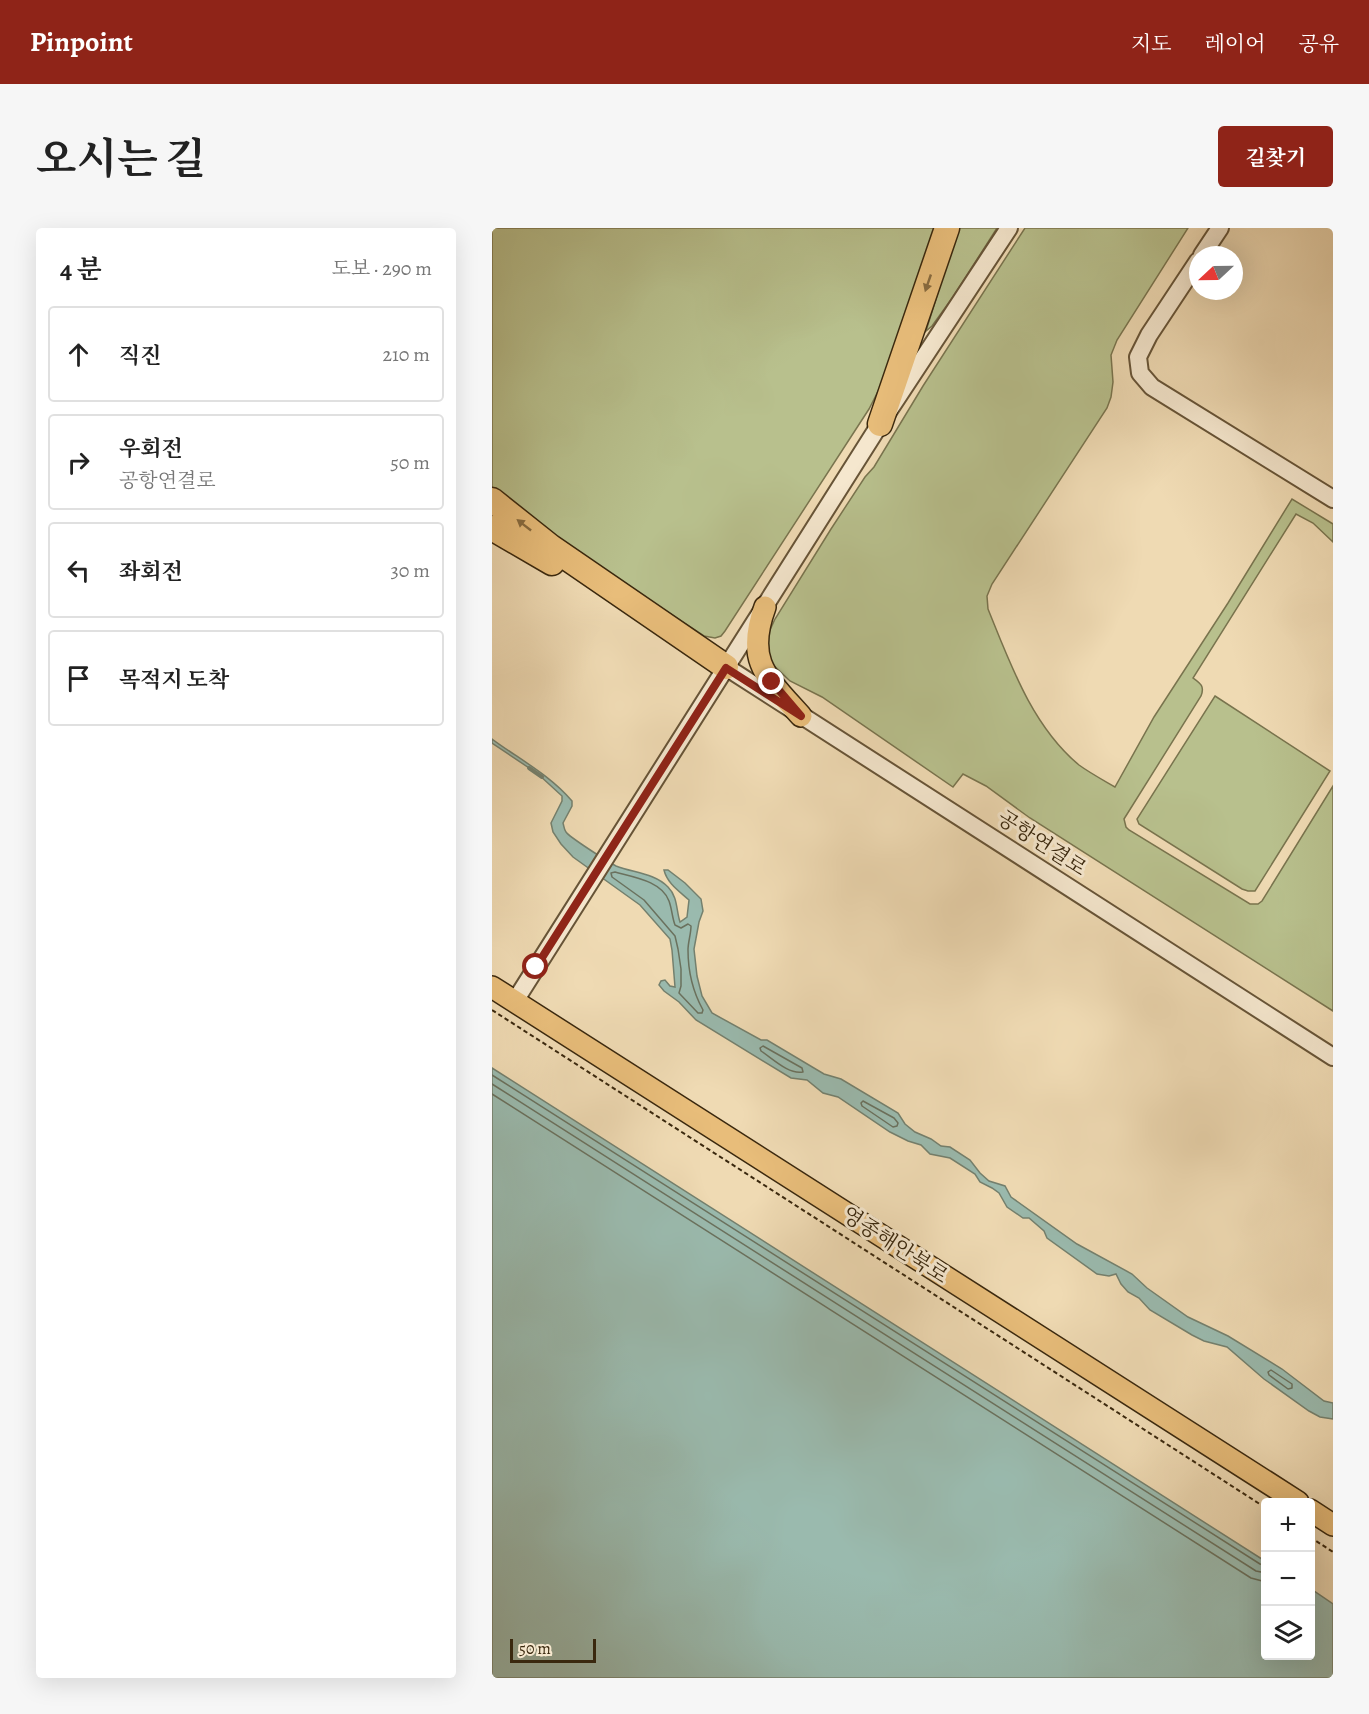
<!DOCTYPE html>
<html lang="ko">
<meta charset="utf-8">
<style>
:root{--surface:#fff;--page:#f6f6f6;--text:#222;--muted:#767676;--line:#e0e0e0;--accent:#8f2418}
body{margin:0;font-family:Alegreya,"Noto Serif KR",serif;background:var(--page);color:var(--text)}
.controls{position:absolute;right:18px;bottom:18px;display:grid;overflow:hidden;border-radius:6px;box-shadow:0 6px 24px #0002}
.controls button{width:54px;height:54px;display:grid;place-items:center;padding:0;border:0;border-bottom:2px solid var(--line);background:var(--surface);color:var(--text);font:30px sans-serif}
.compass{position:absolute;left:697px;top:18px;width:54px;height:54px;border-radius:50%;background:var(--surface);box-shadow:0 6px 24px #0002;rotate:248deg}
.scale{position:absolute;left:18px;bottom:15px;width:86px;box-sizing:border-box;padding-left:6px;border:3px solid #3a280e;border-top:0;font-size:16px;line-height:21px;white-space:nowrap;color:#3a280e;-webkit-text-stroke:4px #f5e7ce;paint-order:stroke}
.stop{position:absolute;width:18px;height:18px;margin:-14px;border:4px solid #8f2418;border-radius:50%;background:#fff}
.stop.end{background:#8f2418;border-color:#fff;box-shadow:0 2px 6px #0008}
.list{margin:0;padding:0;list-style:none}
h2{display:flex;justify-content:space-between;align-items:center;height:78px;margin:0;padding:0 24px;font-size:26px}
h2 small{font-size:20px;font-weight:400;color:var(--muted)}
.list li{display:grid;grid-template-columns:39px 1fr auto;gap:18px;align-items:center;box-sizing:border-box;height:96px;margin:0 12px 12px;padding:0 12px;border:2px solid var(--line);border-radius:6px}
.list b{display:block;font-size:22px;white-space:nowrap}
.list p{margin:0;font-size:20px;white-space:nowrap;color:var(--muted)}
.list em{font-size:20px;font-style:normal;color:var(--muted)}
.icon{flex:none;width:33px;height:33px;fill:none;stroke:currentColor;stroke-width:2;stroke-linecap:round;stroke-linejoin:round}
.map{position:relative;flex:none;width:841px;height:1450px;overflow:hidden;border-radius:6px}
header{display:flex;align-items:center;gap:36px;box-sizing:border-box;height:84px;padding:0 30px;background:var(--accent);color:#fff}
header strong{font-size:28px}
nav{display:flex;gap:33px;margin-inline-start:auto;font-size:21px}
.intro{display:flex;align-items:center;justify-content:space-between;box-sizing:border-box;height:144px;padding:0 36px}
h1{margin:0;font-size:42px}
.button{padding:15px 27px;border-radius:6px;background:var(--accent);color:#fff;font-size:21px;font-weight:700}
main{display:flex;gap:36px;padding:0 36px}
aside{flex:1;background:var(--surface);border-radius:6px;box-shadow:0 6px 24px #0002}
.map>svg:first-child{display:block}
</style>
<header>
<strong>Pinpoint</strong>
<nav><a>지도</a><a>레이어</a><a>공유</a></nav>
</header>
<div class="intro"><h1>오시는 길</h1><a class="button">길찾기</a></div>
<main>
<aside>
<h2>4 분<small>도보 · 290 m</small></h2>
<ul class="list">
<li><svg class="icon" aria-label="ahead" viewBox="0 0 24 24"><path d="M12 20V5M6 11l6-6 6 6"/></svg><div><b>직진</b></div><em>210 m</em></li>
<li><svg class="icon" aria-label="right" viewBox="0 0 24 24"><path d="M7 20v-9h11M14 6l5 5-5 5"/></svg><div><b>우회전</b><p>공항연결로</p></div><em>50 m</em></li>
<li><svg class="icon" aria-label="left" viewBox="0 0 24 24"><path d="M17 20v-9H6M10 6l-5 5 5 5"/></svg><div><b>좌회전</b></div><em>30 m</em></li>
<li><svg class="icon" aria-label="arrive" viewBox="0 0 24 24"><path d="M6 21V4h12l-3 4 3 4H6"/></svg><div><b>목적지 도착</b></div></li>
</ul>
</aside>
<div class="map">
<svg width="841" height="1450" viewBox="0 0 841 1450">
<rect width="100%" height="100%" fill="#efdab3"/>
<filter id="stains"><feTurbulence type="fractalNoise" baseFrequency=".00333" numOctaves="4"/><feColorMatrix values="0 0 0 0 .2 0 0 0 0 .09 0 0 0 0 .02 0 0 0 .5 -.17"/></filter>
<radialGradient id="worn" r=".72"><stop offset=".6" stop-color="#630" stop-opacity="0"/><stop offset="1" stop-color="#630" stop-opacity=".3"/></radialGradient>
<!-- green -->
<path fill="#b8c08d" stroke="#79744e" stroke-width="1.5" d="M0 0H448L400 136 377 181 233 403 229 408 223 410 212 408 69 314 0 259Z
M466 0H505L461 69 440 98 434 103Z
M533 0H696L625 112 619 127 621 154 619 169 615 180 500 356 495 368 496 381C518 435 540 498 587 537 598 545 611 552 623 559L662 489 736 375 800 271 841 296V314L821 295 804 286 701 450C708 455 713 458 709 468L632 591 634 599 637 602 758 676H766L770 673 841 558V783L538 590 494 558 471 546 461 559 330 469 298 453 277 433 273 413 283 391 339 301 373 249 382 239 431 158Z
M723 468 838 543 763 663H756L750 661 647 596 645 591Z"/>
<!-- water -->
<path fill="#9abaae" stroke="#74806e" stroke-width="1.5" d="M0 511C27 531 58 547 80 573V578L71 595C72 598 72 602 74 604 77 609 118 635 124 638 142 645 162 645 176 659 186 669 184 682 188 694L195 689 197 672C187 663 175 655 172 642H176L193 655 209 671 211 683 207 694 202 721 205 748 210 768 220 785 269 812H275L332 846 349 851 406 885 413 896 423 904 439 911 449 918 458 919 478 932 488 945 497 953 513 958 519 969 585 1016 640 1046 655 1060 696 1089 736 1108 790 1141 832 1173 841 1175V1191L828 1189 817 1183 772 1151 735 1119 712 1113 700 1107 658 1082 647 1070 636 1064 629 1056 624 1046 617 1048 605 1046 555 1010 552 1003 537 990H531L515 979 507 965 500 960 488 954 483 946 458 930 438 926 429 917 416 913 398 904 346 869 331 865 315 852 299 850 204 792 187 774 172 763 167 757 169 753 173 752 178 758 183 759 180 722 178 711 148 677 81 629 69 616 61 604 59 595 70 573V568L46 546 0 515Z
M0 840 773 1333 774 1428H818L819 1361 841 1376V1450H0Z"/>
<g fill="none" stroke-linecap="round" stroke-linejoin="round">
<!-- shore -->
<path stroke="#6a715e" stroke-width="1.5" d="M123 644C141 649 170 653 177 673 180 681 180 689 183 697L189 700 196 696 199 698C199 706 196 714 196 722 196 742 201 764 211 782L210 785H206L187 765 189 758V741L186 721 183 708 152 672 120 649 119 645Z
M271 818 310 840 311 844C297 847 281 831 269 823L268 820Z
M0 847 768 1336 774 1337
M0 856 764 1343 774 1345
M0 866 759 1350 774 1354
M371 873 402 890 406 895 405 898 401 899 370 878 369 875Z
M779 1142 800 1156V1160L796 1161 777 1147 776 1144Z"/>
<!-- stream -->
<path stroke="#74806e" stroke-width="4" d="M37 540 50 549"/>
<!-- minor casing -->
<g stroke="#675437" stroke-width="20">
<path id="minor" d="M710 27 728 0
M706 33 657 107 646 129 648 145 660 159 841 271
M234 439 841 829
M23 773 388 196 517 0"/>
</g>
<!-- major casing -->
<g stroke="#3a280e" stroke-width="24">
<path id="major" d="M273 379C253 433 275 450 309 488
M0 759 806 1274
M818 1282 841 1297"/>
</g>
<!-- highway casing -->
<g stroke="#3a280e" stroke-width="27">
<path id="highway" d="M388 196 455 0
M0 272 59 319 234 439
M0 300 60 335"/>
</g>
<!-- path -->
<path stroke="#3a280e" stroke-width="2" stroke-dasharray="4.5 3" stroke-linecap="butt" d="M0 782 774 1280
M818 1309 841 1324"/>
<!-- minor -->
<use href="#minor" stroke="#f5e7ce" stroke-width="16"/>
<!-- major -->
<use href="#major" stroke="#e8bd7a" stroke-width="21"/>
<!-- highway -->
<use href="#highway" stroke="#e8bd7a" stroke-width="24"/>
</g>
<!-- one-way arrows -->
<defs><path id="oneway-solid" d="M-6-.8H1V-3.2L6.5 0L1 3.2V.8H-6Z" transform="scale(1.5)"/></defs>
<g fill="#886b3f">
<use href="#oneway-solid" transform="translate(436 55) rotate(109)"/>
<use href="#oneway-solid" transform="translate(32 297) rotate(-142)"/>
</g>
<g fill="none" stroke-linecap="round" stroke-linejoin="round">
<!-- route -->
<path stroke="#8f2418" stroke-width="8" d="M44 739 234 440 309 488 280 454"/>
</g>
<g text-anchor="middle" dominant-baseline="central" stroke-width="6" stroke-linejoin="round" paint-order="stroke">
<!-- street labels -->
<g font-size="21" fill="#3a280e" stroke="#f5e7ce">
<text transform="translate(550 615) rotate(33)">공항연결로</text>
<text transform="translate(403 1017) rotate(33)">영종해안북로</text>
</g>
</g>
<rect width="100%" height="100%" filter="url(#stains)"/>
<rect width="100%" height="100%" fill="url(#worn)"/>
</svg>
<div class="controls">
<button>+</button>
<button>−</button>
<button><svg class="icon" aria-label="layers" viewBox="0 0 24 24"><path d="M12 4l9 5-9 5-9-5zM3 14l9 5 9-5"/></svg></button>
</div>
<svg class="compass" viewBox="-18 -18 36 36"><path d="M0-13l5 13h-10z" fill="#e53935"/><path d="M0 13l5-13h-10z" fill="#767676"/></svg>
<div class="scale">50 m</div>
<div class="stop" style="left:44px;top:739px"></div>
<div class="stop end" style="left:280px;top:454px"></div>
</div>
</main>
